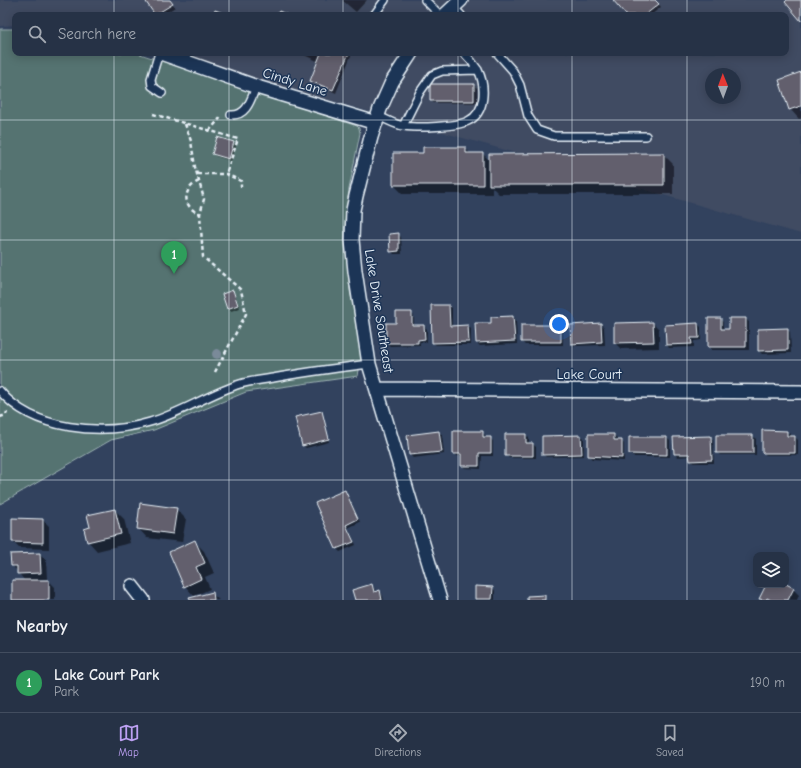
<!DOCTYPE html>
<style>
:root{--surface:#263246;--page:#2e3a4d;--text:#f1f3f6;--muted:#a4aab3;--line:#424d5f;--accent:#bca0f2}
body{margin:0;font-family:"Comic Neue",sans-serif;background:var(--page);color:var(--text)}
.controls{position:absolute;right:12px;bottom:12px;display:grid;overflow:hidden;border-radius:8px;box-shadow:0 2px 10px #0003}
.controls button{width:36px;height:36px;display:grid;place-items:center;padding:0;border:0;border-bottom:1px solid var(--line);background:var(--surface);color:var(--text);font:20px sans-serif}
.compass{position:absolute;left:705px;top:68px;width:36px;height:36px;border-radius:50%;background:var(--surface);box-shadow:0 2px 10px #0003;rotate:359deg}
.you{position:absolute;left:559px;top:324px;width:14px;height:14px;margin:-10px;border:3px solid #fff;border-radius:50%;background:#1a73e8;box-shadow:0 0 0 6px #1a73e833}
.badge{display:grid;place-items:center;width:26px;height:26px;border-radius:50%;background:var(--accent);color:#fff;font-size:13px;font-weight:700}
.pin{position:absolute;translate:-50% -33px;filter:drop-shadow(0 1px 2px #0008)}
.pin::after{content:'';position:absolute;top:21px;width:14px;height:12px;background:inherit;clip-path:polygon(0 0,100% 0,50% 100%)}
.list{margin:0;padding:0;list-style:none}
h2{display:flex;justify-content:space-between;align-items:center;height:52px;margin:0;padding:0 16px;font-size:17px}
h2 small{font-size:13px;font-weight:400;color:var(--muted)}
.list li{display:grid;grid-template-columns:26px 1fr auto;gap:12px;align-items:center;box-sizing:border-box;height:60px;padding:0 16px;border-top:1px solid var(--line)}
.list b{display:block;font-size:15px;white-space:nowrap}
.list p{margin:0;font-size:13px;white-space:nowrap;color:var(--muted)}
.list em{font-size:13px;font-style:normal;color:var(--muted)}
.icon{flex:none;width:22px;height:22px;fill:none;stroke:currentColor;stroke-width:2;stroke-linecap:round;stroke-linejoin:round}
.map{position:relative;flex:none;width:801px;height:600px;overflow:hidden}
.search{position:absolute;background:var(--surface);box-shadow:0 2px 10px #0003;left:12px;right:12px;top:12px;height:44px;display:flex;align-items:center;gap:10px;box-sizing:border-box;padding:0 14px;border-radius:8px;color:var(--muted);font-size:15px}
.sheet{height:112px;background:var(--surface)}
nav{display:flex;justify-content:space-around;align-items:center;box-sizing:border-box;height:56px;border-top:1px solid var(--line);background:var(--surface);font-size:11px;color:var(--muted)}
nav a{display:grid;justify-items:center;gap:2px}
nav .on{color:var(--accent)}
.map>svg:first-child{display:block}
</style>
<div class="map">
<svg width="801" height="600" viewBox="0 0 801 600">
<rect width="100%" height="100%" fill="#32425e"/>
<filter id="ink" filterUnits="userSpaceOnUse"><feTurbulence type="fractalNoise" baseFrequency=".025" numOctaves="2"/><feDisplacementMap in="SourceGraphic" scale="8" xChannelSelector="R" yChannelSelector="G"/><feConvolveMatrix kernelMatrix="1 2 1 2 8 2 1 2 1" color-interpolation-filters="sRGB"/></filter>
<g filter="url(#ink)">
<!-- built -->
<path fill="#404b62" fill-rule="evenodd" d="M0 0H801V234L163 53H786V15H15V25L0 26ZM711 74H735V98H711Z"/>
<!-- green -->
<path fill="#547371" stroke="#9eb2b4" d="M0 29H15V53H137L357 126 359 128 360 133 349 189 345 223V240L350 291 362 352 358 376 246 392 154 430 111 440 0 504Z"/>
<!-- shadow -->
<path fill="#0007" d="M150 0H170L175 7 163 15H156L147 2Z
M342 0H367L356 12Z
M615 0H655L661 7 651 15H627Z
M300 53H352L336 93 314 83 311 81 321 56 320 55 317 61Z
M801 73V118L799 119 790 109Z
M474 85 477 88V103H434L431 101Z
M234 143 236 146 231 161 215 156 213 153Z
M465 148 471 154H483L490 161 663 154 673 164V194H499L492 187V194H403L394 185 424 154Z
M398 234 401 237 402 254H394L391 251Z
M233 291 235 294 240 308 231 311 228 308Z
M449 306 452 308V327L468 326 471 329V345H436L433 343Z
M411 313 414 316V326H424L427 329V342H420V345L390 346 387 343 397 323Z
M513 317 516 320 517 344 480 346 477 343 492 324Z
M720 319 723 322V330H730L746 319 749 322V350H712L709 347Z
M653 323 659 329V348L621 349 615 343Z
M601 324 604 327 605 345 575 346 572 343Z
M698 324 701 327V340L694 341V347L669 348 667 345 666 326Z
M561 326 563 329V345H525L522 342Z
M787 329 790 332 791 353 762 354 759 351Z
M321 412 323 414H321L329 442 306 448 303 445Z
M439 432 442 435 444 454 413 458 410 455Z
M482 432 485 435V438H490L493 441V456H482L481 469 465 468 462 466V456H457L454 453Z
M787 432 790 434V437H795L798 440V455H766L763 452Z
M526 435 529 438V444H533L536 447V458H509L506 455Z
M589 435H614L617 438V441H622L624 444V461L592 459 589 456Z
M581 436 584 438V456L546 457 543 454Z
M753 436 756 439V455H720L717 452Z
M710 437 713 440 714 463H693L691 460 690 456 677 457 675 454Z
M630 438H667L670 441V457H633L630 454Z
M345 491 347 494 360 522 348 528 356 545 340 552 337 549 316 503Z
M176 509 186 519 182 542 147 538 138 528Z
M115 510 124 519 130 543 97 551 88 541 91 528Z
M13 519 43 520 49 526V549L19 548 13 542Z
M195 542 204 551 214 573 205 577 210 589 194 596 185 586Z
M40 554 46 560 47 579 36 580V581H49L55 587V600H13L25 581 12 565Z
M372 585 374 588 376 593 380 592 382 594 384 600H356Z
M492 588 495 590V600H477L476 599Z
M793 589 799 595 797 600 761 599Z
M212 594 219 600H191Z"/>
<!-- building -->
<path fill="#625f6d" stroke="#e8f1f8" d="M148 0H170L173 4 155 15 146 2Z
M613 0H655L659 4 645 15H626Z
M787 0H801V21L785 2Z
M215 10 229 15H213Z
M279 11 288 15H277Z
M321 53H349L333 90 310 81Z
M801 72V106L789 110 779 80Z
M430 84H474V101H430Z
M217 137 234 142 229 159 212 154Z
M423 147H466V153H483V185H393V153H423Z
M664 153V185H489V154Z
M399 233V251L390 252 389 234Z
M233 290 238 305 227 309 222 294Z
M431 305H449L450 326 468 325 469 342 432 343Z
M396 312H412V325H424L425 339 418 340V343H386V323H396Z
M513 316 515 341 476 343 475 323H491V317Z
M708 318H721V329H729V318H746V347H708Z
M653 322 654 342 614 343V323Z
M601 323 602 342 571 344 570 325Z
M698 323 699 338H691L692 344 666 345 665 325Z
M521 325H561V342H521Z
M788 328V350L758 351V329Z
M322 411 329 439 302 446 295 417Z
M762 430 787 431V436H795V453H762Z
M439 431 442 452 409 455 407 435Z
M453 431H483V437H491V453H479V466H461V454H453Z
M505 434H526V443H533V456H505Z
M588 434H614V440H622V458L588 456Z
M581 435 582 454 542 455V436Z
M716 435H753V453H716Z
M711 436 712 460 690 461 689 454H674L673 437Z
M629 437H667V455L629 454Z
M345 490 358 519 346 525 354 542 336 549 315 503Z
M140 503 177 508 173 534 137 529Z
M115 509 121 534 87 542 84 529 90 527 87 515Z
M12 518 43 519V543L12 542Z
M195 540 205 563 196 567 201 579 184 587 169 552Z
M40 553 41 573 17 574V566H11L10 554Z
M12 580H49V600H12Z
M372 584 374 592 380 590 382 600H355L352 590Z
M786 584 794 588 788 600H771L767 598 766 600 759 599 766 585Z
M475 586 493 587 492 599H475Z
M213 592 214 600H190L189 598Z
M545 595V600H527V596Z"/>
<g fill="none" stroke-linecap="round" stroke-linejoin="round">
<!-- lane casing -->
<g stroke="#e8f1f8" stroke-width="10">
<path id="lane" d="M425 0 440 15
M453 7 461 15
M374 15 385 0
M159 53 151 79 152 86 162 93
M497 53 513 71 520 85 528 116 537 130 554 136H646
M231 115C247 116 251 99 256 87
M378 116C386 119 395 125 404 126 417 128 456 127 468 121 486 113 486 86 478 70 474 64 469 58 464 53
M403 126 420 92 432 75 442 71 478 70
M0 391C33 431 103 436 150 422 181 413 209 394 240 384 250 381 262 380 273 378 305 372 337 368 369 364"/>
</g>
<!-- street casing -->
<g stroke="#e8f1f8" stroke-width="16">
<path id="street" d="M445 15 461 0
M161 53 260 88 376 123
M411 53 392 82 380 109 371 137 356 196 353 210 352 240 355 271 369 364 440 600
M377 389 801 392
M132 586 143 600"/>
</g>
<!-- path -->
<path stroke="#e8f1f8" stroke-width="2.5" stroke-dasharray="4 3" stroke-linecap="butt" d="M153 114 238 139 226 174
M185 124 191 141 195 167 204 199 200 214 203 257 241 290 246 314 215 372
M209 131 222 116
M197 174H226L241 181V187
M199 181C182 189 182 207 200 214
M0 417 6 415 7 412"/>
<!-- lane -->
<use href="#lane" stroke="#1d3557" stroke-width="7"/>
<!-- street -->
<use href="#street" stroke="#1d3557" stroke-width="13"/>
</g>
<!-- trees -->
<circle fill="#7a8a99" cx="217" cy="354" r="5"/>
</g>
<!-- grid -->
<path fill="none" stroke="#e8f1f8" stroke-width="1" stroke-opacity="0.55" d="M114 0V15M229 0V15M343 0V15M458 0V15M572 0V15M687 0V15M114 53V600M229 53V600M343 53V600M458 53V600M572 53V600M687 53V600M0 120H801M0 240H801M0 360H801M0 480H801"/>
<g text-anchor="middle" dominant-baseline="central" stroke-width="3" stroke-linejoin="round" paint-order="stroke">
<!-- street labels -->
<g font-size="14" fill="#e8f1f8" stroke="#1d3557">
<text transform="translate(295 82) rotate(17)">Cindy Lane</text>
<text transform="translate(379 311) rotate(81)">Lake Drive Southeast</text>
<text x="589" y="374">Lake Court</text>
</g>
</g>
</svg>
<div class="controls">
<button><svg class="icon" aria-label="layers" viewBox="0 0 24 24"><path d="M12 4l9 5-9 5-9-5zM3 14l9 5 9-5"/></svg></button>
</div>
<svg class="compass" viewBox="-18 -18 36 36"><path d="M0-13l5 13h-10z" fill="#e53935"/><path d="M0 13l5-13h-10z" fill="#a4aab3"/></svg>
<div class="you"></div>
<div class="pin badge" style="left:174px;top:274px;background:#2e9e5b">1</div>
<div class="search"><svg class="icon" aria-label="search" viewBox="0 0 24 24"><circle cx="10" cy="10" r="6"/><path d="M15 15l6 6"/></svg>Search here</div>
</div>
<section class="sheet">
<h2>Nearby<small></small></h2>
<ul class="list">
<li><span class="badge" style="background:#2e9e5b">1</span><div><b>Lake Court Park</b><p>Park</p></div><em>190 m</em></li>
</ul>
</section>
<nav>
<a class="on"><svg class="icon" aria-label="map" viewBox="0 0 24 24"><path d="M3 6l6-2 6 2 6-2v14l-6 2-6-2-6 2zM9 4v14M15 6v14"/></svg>Map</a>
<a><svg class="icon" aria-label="directions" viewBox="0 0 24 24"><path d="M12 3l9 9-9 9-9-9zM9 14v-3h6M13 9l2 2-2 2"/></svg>Directions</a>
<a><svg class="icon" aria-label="saved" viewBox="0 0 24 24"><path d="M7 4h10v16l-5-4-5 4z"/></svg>Saved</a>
</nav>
